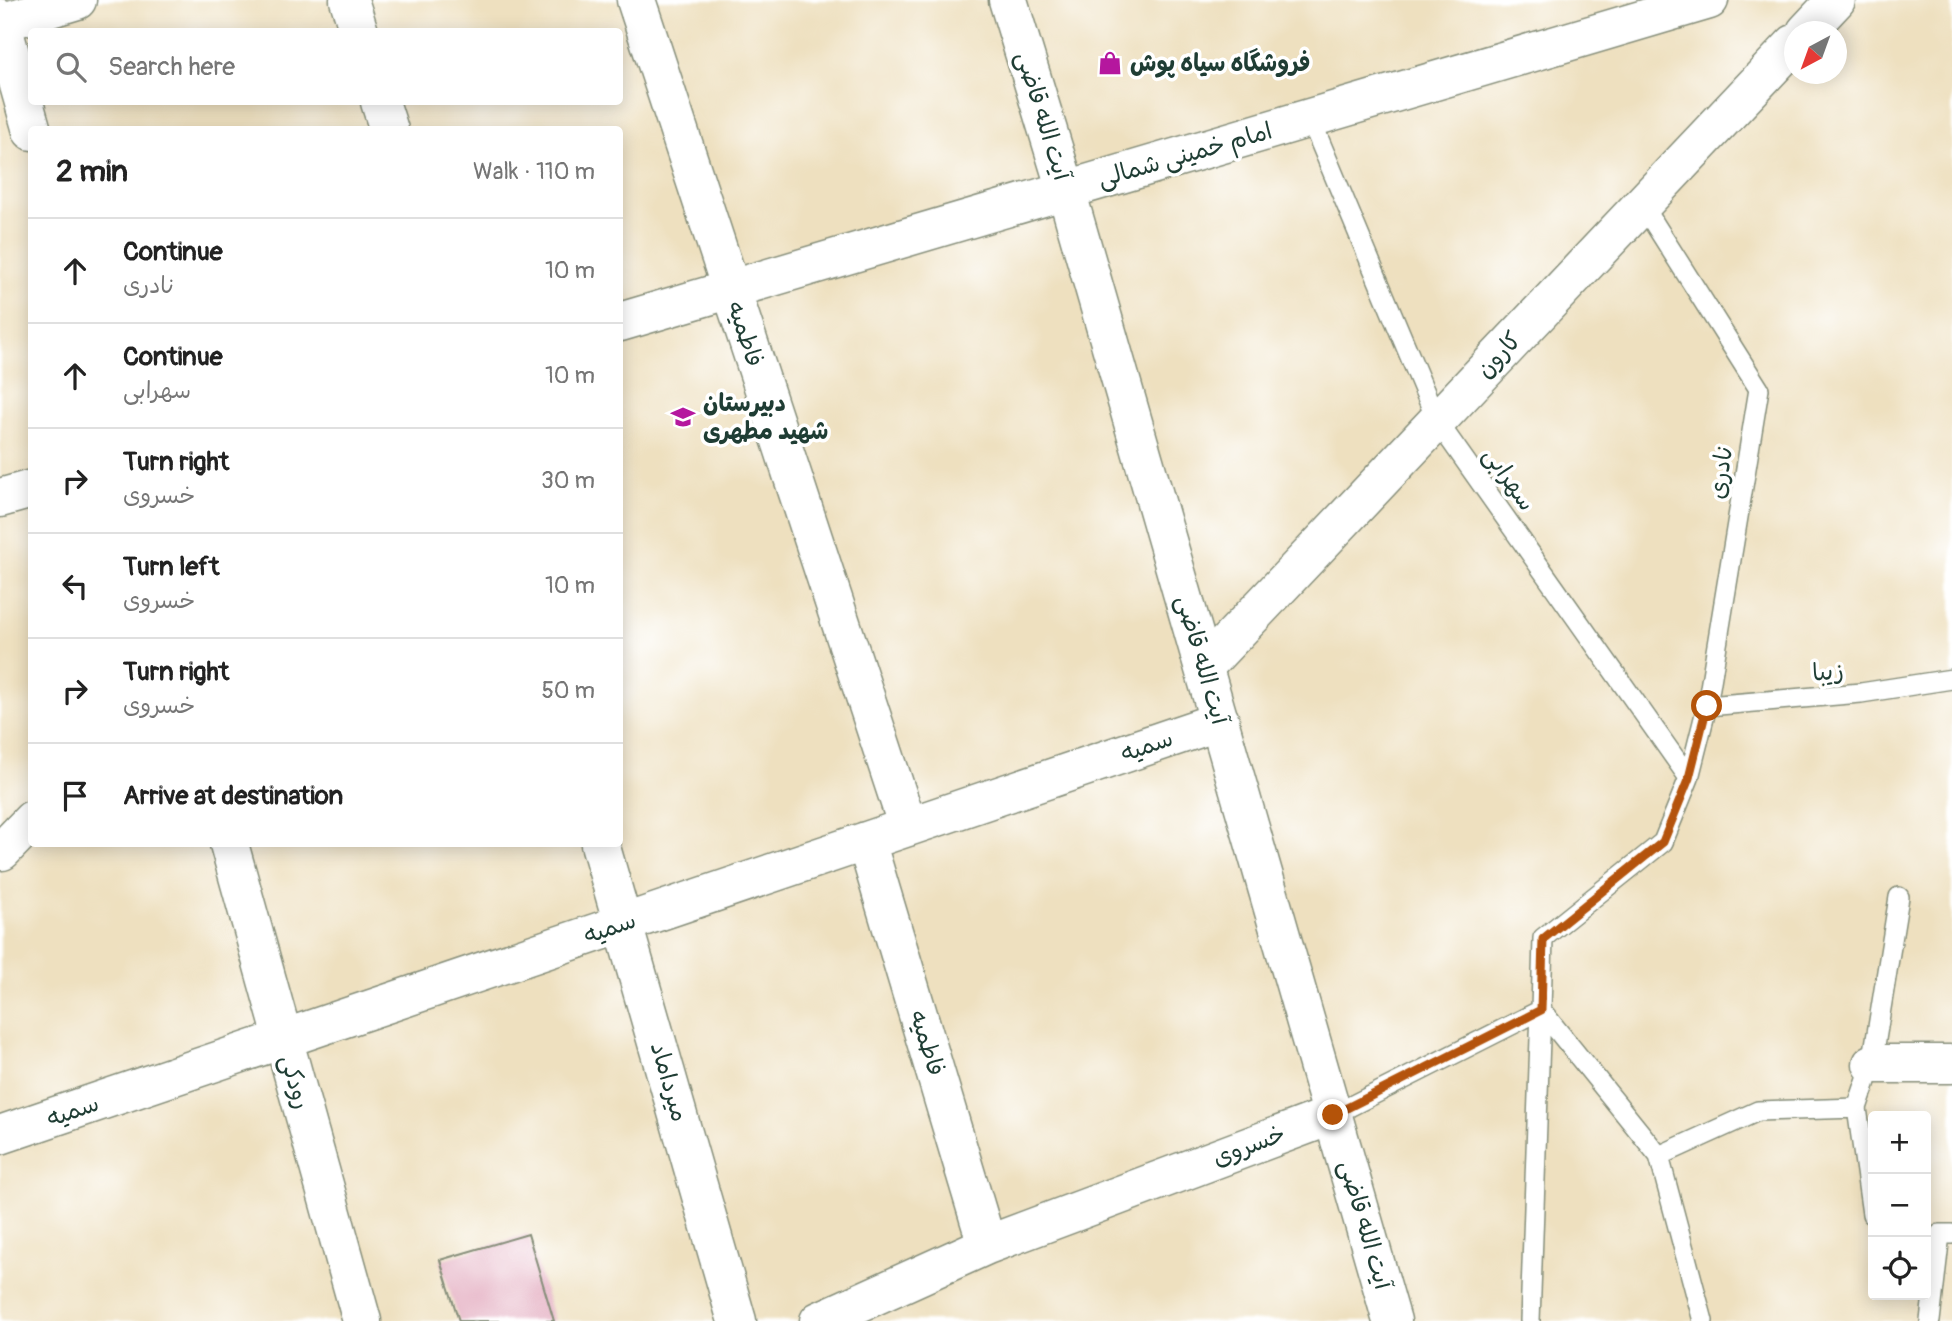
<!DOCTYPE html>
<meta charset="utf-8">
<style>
:root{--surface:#fff;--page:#f2f2f2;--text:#222;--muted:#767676;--line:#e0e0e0}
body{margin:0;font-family:Pangolin,"Playpen Sans Arabic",sans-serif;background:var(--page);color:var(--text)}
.controls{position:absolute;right:21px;bottom:21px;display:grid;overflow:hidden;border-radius:7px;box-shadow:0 4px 18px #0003}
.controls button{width:63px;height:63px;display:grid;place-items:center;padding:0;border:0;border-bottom:2px solid var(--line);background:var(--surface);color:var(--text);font:35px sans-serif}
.compass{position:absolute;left:1784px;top:21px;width:63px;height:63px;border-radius:50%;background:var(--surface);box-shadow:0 4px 18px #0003;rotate:221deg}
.stop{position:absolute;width:21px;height:21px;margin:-16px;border:5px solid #b45309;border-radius:50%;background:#fff}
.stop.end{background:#b45309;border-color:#fff;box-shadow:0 2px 7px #0008}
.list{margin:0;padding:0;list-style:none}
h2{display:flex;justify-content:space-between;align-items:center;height:91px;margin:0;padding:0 28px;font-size:30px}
h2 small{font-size:23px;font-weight:400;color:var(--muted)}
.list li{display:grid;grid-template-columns:46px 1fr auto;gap:21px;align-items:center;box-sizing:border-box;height:105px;padding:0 28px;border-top:2px solid var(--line)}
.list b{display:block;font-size:26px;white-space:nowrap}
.list p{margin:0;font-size:23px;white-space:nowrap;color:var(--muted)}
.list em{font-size:23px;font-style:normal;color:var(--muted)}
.icon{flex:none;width:38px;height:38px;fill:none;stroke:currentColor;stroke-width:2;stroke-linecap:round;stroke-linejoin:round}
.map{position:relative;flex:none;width:1952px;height:1321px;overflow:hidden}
.search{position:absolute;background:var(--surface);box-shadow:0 4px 18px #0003;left:28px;top:28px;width:595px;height:77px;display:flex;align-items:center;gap:18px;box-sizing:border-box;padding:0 24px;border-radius:7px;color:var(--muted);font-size:26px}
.panel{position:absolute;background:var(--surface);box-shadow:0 4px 18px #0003;left:28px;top:126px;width:595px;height:721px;border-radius:7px}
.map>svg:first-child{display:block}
</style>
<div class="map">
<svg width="1952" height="1321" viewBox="0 0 1952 1321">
<rect width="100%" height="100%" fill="#fff"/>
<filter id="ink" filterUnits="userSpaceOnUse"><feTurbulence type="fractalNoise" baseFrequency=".0143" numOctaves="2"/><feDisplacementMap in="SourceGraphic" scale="14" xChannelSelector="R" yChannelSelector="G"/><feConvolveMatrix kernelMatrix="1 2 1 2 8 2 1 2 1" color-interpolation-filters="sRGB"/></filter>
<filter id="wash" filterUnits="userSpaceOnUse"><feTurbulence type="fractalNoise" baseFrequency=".00686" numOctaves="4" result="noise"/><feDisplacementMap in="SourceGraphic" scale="28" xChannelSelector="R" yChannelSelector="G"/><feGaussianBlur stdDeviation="1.57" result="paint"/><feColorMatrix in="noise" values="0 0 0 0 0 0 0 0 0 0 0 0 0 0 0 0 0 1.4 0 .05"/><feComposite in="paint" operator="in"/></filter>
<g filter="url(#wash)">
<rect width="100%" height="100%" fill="#eee0bf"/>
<g id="blocks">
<!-- building -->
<path fill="#e2a9bd" d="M528 1234 554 1321H459L440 1260Z"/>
</g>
</g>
<g filter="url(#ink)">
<use href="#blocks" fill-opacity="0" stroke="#868e7a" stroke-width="2"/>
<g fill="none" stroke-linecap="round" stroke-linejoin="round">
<!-- lane casing -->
<g stroke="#868e7a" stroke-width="22">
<path id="lane" d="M1310 118 1437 421 1689 778 1663 842 1543 938 1541 1010 1333 1115
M1642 204 1759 389 1707 706 1689 778
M1707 706 1861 693 1952 679
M1541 1010 1659 1156 1703 1321
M1659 1156 1758 1111 1857 1108
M1872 1214 1857 1108 1872 1064 1899 897
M1530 1321 1541 1010
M1930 1321 1940 1234H1952"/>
</g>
<!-- street casing -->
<g stroke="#868e7a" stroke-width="41">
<path id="street" d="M349 0 359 32
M636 0 908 827
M0 18 32 131
M0 23 77 0
M1806 32 1836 0
M380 102 389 130
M1204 667 1794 44
M866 841 987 1245
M229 844 362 1321
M600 844 737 1321
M2 851 32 820
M1872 1064H1952
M0 1135 1220 721
M819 1321 987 1245 1333 1115"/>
</g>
<!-- secondary casing -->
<g stroke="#868e7a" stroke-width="41">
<path id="secondary" d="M1008 0 1066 190 1392 1321
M620 322 1709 0
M0 498 32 489"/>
</g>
<!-- lane -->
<use href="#lane" stroke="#fff" stroke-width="19"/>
<!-- street -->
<use href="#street" stroke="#fff" stroke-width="38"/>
<!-- secondary -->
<use href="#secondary" stroke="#fff" stroke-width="38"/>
</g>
</g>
<g fill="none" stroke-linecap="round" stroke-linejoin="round" filter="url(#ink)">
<!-- route -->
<path stroke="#b45309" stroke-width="9" d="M1333 1115 1541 1010 1543 939 1663 842 1689 778 1707 706"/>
</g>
<!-- icons -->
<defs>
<g id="shop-bare" transform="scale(1.89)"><path d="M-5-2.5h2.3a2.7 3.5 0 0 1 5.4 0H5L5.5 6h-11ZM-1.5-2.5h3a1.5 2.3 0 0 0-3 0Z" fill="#b5179e" stroke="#fff" stroke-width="2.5" paint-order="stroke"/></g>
<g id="school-bare" transform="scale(1.89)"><path d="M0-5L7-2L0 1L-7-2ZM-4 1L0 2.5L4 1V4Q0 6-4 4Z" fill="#b5179e" stroke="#fff" stroke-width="2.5" paint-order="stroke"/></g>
</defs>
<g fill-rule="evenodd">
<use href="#shop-bare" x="1110" y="63"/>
<use href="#school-bare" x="683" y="417"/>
</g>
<g text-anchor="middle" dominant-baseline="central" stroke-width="7" stroke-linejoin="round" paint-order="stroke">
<!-- poi labels -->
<g font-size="24" font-weight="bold" fill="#1f3d34" stroke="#fff" text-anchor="start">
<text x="1130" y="63">فروشگاه سیاه پوش</text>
<text x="703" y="403">دبیرستان<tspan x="703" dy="28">شهید مطهری</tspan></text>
</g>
<!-- street labels -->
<g font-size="24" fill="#1f3d34" stroke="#fff">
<text transform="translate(1043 116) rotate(73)">آیت الله قاضی</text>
<text transform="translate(1185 155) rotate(-16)">امام خمینی شمالی</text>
<text transform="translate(745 334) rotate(72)">فاطمیه</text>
<text transform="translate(1499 355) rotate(-47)">کارون</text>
<text transform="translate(1721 472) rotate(-81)">نادری</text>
<text transform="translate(1509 479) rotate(55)">سهرابی</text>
<text transform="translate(1202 660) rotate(74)">آیت الله قاضی</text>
<text transform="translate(1828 672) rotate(-5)">زیبا</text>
<text transform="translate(1147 746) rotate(-19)">سمیه</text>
<text transform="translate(610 928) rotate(-19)">سمیه</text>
<text transform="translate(927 1043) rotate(73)">فاطمیه</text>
<text transform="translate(295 1082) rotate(74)">رودکی</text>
<text transform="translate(669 1082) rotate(74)">میرداماد</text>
<text transform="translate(73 1111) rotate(-19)">سمیه</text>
<text transform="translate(1249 1146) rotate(-21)">خسروی</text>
<text transform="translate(1365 1225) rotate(74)">آیت الله قاضی</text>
</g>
</g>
</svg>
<div class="controls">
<button>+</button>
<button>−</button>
<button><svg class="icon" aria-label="locate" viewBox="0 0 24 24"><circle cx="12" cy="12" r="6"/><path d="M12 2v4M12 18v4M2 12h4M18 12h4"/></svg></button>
</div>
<svg class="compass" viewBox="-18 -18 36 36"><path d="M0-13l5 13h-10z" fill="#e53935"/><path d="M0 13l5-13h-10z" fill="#767676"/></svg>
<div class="stop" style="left:1707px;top:706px"></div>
<div class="stop end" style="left:1333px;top:1115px"></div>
<div class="search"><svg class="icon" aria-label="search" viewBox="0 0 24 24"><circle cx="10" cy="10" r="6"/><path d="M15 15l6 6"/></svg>Search here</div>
<section class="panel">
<h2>2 min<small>Walk · 110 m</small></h2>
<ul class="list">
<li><svg class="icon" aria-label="ahead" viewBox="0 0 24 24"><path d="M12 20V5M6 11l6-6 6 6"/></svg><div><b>Continue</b><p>نادری</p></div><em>10 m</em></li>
<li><svg class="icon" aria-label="ahead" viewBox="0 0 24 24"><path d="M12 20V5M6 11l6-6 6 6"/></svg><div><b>Continue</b><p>سهرابی</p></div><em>10 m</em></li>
<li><svg class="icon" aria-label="right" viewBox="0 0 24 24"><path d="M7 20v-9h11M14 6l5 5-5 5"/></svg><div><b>Turn right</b><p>خسروی</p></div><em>30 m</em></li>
<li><svg class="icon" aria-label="left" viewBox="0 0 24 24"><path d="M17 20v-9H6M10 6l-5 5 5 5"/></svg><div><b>Turn left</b><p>خسروی</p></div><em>10 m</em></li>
<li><svg class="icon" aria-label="right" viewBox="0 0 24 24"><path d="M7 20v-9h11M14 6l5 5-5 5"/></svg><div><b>Turn right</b><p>خسروی</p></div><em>50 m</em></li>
<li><svg class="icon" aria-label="arrive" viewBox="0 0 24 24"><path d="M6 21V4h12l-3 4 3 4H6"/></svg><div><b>Arrive at destination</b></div></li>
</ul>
</section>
</div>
